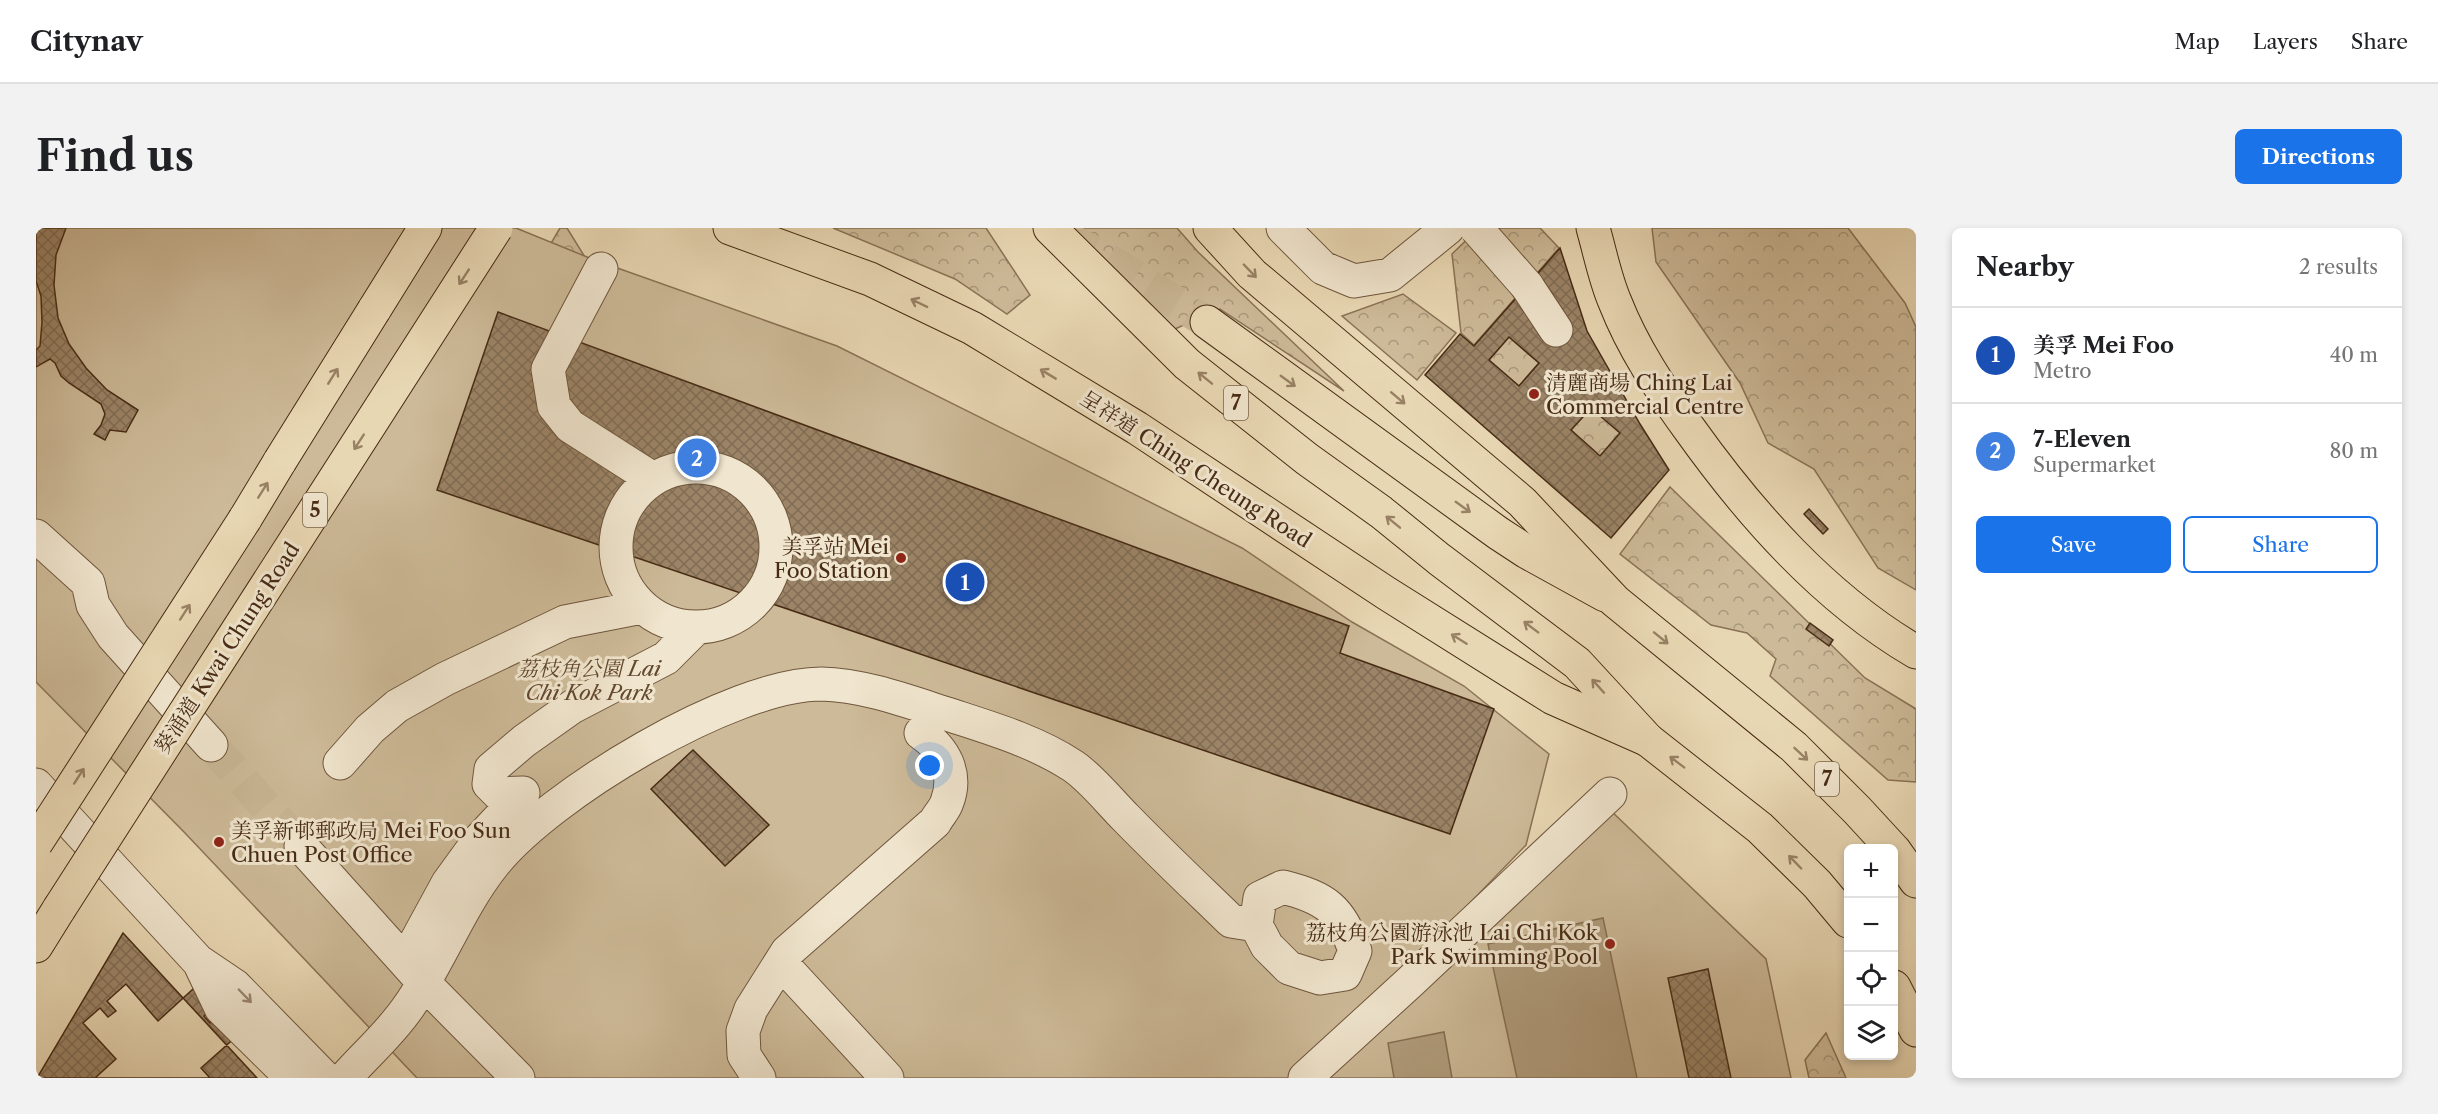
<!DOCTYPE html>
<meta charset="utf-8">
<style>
:root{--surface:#fff;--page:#f2f2f2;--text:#202124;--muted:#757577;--line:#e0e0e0;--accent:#1a73e8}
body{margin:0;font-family:"Libre Caslon Text","Noto Serif TC",serif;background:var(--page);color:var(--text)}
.controls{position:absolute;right:18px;bottom:18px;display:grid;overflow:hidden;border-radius:9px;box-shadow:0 3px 9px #0003}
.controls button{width:54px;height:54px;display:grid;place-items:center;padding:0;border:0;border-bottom:2px solid var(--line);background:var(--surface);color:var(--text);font:30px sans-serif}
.you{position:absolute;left:894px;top:538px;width:21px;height:21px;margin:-15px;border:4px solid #fff;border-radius:50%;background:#1a73e8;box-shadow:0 0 0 9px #1a73e833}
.badge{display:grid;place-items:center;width:39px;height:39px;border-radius:50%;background:var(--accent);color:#fff;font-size:20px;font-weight:700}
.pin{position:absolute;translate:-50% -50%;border:3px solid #fff;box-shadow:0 2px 6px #0006}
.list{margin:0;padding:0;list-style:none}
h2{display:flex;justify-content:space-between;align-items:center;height:78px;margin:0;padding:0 24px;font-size:26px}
h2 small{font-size:20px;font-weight:400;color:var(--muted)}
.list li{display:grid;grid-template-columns:39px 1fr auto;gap:18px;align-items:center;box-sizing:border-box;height:96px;padding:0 24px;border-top:2px solid var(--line)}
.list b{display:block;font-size:22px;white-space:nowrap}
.list p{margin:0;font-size:20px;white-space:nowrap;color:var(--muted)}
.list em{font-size:20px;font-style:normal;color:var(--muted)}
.actions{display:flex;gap:12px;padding:18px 24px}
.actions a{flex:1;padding:14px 0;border:2px solid var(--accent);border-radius:9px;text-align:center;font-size:21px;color:var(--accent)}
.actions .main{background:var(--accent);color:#fff}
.icon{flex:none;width:33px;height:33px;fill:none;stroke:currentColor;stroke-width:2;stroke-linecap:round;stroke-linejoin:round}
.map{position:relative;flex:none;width:1880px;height:850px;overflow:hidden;border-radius:9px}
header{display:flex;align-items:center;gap:36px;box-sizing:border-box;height:84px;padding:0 30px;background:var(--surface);border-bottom:2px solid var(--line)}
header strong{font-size:28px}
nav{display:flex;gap:33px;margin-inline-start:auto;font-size:21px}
.intro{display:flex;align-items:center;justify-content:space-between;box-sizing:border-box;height:144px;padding:0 36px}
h1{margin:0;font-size:42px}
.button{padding:15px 27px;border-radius:9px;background:var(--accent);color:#fff;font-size:21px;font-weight:700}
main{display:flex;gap:36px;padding:0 36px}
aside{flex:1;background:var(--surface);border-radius:9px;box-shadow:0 3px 9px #0003}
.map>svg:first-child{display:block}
</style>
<header>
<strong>Citynav</strong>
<nav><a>Map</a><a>Layers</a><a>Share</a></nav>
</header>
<div class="intro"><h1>Find us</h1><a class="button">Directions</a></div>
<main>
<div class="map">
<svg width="1880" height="850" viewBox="0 0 1880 850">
<defs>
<pattern id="forest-crowns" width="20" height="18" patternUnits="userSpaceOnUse" patternTransform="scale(1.5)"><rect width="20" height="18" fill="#cdba98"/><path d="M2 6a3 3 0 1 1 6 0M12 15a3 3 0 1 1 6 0" fill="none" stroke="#a8977b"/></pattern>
<pattern id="building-cross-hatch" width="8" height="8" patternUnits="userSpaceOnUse" patternTransform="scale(1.5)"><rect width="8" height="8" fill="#9b8467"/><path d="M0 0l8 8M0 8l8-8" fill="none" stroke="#806c54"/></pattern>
</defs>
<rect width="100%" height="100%" fill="#e8d7b3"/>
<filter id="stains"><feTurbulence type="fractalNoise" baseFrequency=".00333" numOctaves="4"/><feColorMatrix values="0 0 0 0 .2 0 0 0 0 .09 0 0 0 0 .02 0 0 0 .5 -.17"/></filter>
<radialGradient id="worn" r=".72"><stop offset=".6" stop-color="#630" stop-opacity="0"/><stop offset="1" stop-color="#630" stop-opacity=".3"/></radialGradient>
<!-- forest -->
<path fill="url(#forest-crowns)" stroke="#8a7256" stroke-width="1.5" d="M524 0H531L573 68 511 22Z
M797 0H950L994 67 971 86 919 51Z
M1035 0H1141L1162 24 1308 163 1184 81 1132 104Z
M1443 0H1504L1523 20 1438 117 1425 105 1416 26Z
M1616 0H1812L1869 75 1880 99V362L1842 340 1778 241 1732 215 1704 155 1620 34Z
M1367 66 1420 105 1381 152 1306 88Z
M1473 109 1503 135 1483 158 1453 132Z
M1555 180 1584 205 1564 228 1535 202Z
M1634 259 1829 450 1880 481V554L1852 552 1734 448 1740 431 1711 405 1675 397 1584 326Z
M1790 805 1810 850H1773L1769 832Z"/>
<!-- green -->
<path fill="#cdba98" stroke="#8a7256" stroke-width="1.5" d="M0 0H480L556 31 801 118 1206 320 1316 394 1428 458 1513 526 1490 617 1372 739 1255 850H381L149 605 0 454Z
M1572 580 1730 731 1755 850H1284Z"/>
<!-- water -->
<path fill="#b19d7d" stroke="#876f53" stroke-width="1.5" d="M1567 690 1601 850H1481L1452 716Z
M1408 804 1416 850H1358L1352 815Z"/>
<!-- building -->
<path fill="url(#building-cross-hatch)" stroke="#472b14" stroke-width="1.5" fill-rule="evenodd" d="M0 0H30L20 27 18 57 22 90 33 116 50 140 71 162 102 182 90 204 74 202 69 212 58 206 65 197 69 186 65 176 33 155 25 148 19 135 14 131 0 139V122L4 118 6 94 5 68 0 53Z
M1524 20 1551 103 1604 196 1633 242 1575 310 1389 147 1424 106 1438 118ZM1473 109 1503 135 1483 158 1453 132ZM1555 180 1584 205 1564 228 1535 202Z
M462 84 1313 398 1304 425 1458 481 1414 606 401 262Z
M1773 281 1792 301 1787 306 1768 286Z
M1774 395 1797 412 1793 418 1770 401Z
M657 522 733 597 689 638 615 561Z
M87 705 221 850H1Z
M1672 741 1695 850H1653L1632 750Z
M168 751 179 778 168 788 174 795 185 785 211 799 165 840 174 850H59L80 831 47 795 64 780 72 789 80 783 71 773 90 756 122 793Z"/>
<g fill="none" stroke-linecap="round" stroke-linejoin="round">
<!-- minor-tunnel -->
<path stroke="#c8b593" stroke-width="33" stroke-dasharray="33 16" stroke-linecap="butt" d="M175 517 265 618"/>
<!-- major-tunnel -->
<path stroke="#c8b593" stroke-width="33" stroke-dasharray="33 16" stroke-linecap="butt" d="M1028 9 1069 30 1171 94"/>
<!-- minor casing -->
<g stroke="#6f563c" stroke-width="35">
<path id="minor" d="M1247 0 1287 40 1318 53 1354 47 1412 0
M565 41 512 141 518 178 534 198 617 251
M1491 58 1520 102
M580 319a80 80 0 1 1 160 0a80 80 0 1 1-160 0Z
M0 308 52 355 57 377 77 408 175 517
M304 535 334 501 361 478 409 451 529 394 606 379
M0 557 162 733 199 758 289 850
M487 565 463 566 453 556 455 541 488 513 536 479 630 430 660 400
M265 618 388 755 482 850
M1247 659C1290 670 1305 681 1319 723L1309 746 1284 750 1253 740 1231 718 1220 697 1224 670Z
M369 734 412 655 444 611 487 565
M745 735 851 850
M164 736 185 780 256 850
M309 850C330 826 355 805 373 778 404 733 423 680 457 637 512 567 696 456 785 456 828 457 871 473 911 486 954 500 999 513 1037 538 1055 550 1074 574 1090 590 1124 625 1160 659 1195 693L1220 697
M723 850 708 827 707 803 715 781 751 724 899 594C902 588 909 581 911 574 922 545 908 521 885 505
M1269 850 1374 754 1574 566"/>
</g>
<!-- major casing -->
<g stroke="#472b14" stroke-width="35">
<path id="major" d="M694 0 834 51 936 100 1101 200 1350 365 1517 470 1612 512
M1557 0C1564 24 1569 51 1579 74 1597 120 1624 160 1652 199 1714 286 1788 370 1880 424
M1171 94 1462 305 1491 324 1569 367"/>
</g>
<!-- highway casing -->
<g stroke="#472b14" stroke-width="35">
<path id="highway" d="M1014 0 1151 136 1271 231 1345 284 1403 331 1541 435 1612 512 1724 600 1781 656 1812 693
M1174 0 1216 46 1486 274 1579 373 1758 519 1821 582 1856 620
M338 82 389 0
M209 291 244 233
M1858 622 1880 653
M0 718 23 681
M1858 759 1880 802"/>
</g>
<!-- minor -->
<use href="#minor" stroke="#f0e5ce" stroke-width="33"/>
<!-- major -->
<use href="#major" stroke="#e8d7b3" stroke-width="33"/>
<!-- highway -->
<use href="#highway" stroke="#e8d7b3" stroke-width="33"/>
<!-- minor-bridge casing -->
<g stroke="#6f563c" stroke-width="35" stroke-linecap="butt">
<path id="minor-bridge" d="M1440 0 1491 58"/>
</g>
<!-- highway-bridge casing -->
<g stroke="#472b14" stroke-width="35" stroke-linecap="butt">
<path id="highway-bridge" d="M244 233 338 82
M0 615 209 291
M23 681 460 0"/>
</g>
<!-- minor-bridge -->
<use href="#minor-bridge" stroke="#f0e5ce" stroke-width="33"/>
<!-- highway-bridge -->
<use href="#highway-bridge" stroke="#e8d7b3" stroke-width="33"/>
</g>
<!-- one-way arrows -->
<defs><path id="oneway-shaft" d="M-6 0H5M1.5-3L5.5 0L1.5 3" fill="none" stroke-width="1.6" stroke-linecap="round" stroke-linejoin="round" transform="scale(1.5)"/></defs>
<g stroke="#988164">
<use href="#oneway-shaft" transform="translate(1214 43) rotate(46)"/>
<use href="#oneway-shaft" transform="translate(428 49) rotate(123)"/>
<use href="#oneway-shaft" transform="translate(883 75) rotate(-154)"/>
<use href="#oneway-shaft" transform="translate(1012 146) rotate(-149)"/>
<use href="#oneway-shaft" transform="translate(297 148) rotate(-58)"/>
<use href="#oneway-shaft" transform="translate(1169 150) rotate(-141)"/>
<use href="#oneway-shaft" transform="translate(1252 153) rotate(36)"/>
<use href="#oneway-shaft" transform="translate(1362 170) rotate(40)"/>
<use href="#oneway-shaft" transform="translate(323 214) rotate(123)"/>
<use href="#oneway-shaft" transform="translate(227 262) rotate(-58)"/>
<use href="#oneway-shaft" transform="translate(1427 279) rotate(36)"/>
<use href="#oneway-shaft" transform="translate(1357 294) rotate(-141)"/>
<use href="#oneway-shaft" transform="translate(149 384) rotate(-57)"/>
<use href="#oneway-shaft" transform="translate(1495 399) rotate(-143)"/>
<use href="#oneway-shaft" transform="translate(1625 410) rotate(39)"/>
<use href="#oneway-shaft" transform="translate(1423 411) rotate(-148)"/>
<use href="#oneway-shaft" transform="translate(1562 458) rotate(-132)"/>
<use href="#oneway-shaft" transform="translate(1765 526) rotate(43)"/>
<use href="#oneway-shaft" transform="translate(1641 534) rotate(-143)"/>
<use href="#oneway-shaft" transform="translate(43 548) rotate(-57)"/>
<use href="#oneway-shaft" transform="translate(1759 634) rotate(-134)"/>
</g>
<use stroke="#9c8871" href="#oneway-shaft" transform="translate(209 768) rotate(46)"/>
<!-- markers -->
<g fill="#8f2418" stroke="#f0e5ce" stroke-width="2">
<circle cx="1498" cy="166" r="6"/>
<circle cx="865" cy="330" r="6"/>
<circle cx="183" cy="614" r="6"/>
<circle cx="1574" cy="716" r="6"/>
</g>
<g text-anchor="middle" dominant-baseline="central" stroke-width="6" stroke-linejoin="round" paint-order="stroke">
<!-- shield labels -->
<g fill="#f0e5ce" stroke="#7a634c" stroke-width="1.5">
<rect x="1188" y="158" width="24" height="34" rx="4.5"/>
<rect x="267" y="265" width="24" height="34" rx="4.5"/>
<rect x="1779" y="534" width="24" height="34" rx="4.5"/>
</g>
<g font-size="20" font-weight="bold" fill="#472b14">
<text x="1200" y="175">7</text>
<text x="279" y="282">5</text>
<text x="1791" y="551">7</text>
</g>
<!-- poi labels -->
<g font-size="21" fill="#472b14" stroke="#f0e5ce" text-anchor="start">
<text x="1510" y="154">清麗商場 Ching Lai<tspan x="1510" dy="24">Commercial Centre</tspan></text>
<text x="853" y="318" text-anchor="end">美孚站 Mei<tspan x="853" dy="24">Foo Station</tspan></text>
<text x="195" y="602">美孚新邨郵政局 Mei Foo Sun<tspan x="195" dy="24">Chuen Post Office</tspan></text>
<text x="1562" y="704" text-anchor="end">荔枝角公園游泳池 Lai Chi Kok<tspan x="1562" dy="24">Park Swimming Pool</tspan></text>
</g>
<!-- street labels -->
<g font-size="21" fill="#472b14" stroke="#f0e5ce">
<text transform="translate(1160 241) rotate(33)">呈祥道 Ching Cheung Road</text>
<text transform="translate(191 420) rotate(-57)">葵涌道 Kwai Chung Road</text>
</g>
<!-- park labels -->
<g font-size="21" font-style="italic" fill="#62482e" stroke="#f0e5ce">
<text x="553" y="440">荔枝角公園 Lai<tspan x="553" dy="24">Chi Kok Park</tspan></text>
</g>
</g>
<rect width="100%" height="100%" filter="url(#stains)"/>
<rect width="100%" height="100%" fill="url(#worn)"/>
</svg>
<div class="controls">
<button>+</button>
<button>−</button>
<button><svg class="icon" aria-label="locate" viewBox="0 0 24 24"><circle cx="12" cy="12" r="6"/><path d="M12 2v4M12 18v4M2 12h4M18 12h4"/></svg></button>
<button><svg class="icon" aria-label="layers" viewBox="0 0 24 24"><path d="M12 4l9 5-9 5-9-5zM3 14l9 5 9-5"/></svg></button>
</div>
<div class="you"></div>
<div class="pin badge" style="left:929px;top:354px;background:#1a4fb4">1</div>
<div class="pin badge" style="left:661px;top:230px;background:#3f7fe0">2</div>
</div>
<aside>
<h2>Nearby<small>2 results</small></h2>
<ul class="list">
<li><span class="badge" style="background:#1a4fb4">1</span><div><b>美孚 Mei Foo</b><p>Metro</p></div><em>40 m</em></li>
<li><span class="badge" style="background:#3f7fe0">2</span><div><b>7-Eleven</b><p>Supermarket</p></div><em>80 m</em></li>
</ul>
<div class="actions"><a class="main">Save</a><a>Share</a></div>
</aside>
</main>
